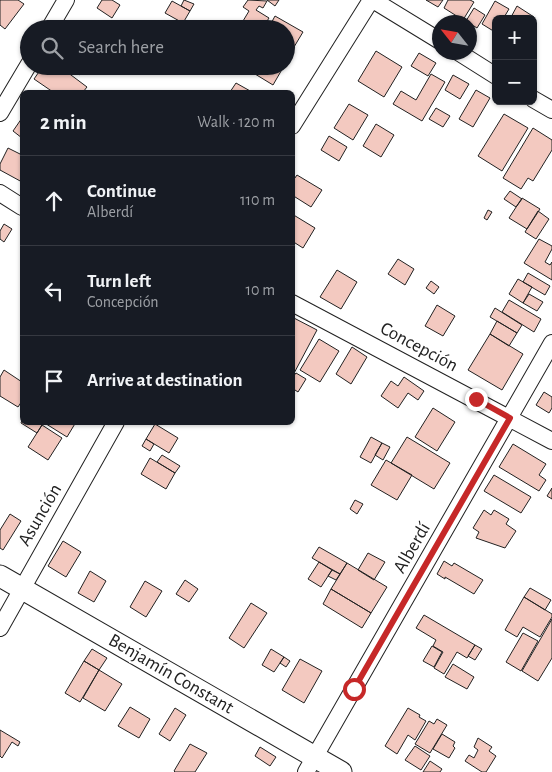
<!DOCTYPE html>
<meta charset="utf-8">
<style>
:root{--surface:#171b24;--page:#20242c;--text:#f1f3f6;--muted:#9ea1a6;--line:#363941}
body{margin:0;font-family:"Alegreya Sans",sans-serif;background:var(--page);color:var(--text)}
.controls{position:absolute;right:15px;top:15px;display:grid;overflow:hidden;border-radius:8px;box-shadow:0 1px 4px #0004}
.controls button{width:45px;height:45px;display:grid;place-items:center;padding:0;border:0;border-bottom:1px solid var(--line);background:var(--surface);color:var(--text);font:25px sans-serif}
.compass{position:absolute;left:432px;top:15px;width:45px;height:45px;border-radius:50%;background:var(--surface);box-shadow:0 1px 4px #0004;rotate:301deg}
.stop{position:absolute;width:15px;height:15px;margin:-11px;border:4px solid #c62828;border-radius:50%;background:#fff}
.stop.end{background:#c62828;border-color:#fff;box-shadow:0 1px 5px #0008}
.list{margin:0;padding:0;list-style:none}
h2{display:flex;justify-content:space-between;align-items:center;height:65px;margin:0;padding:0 20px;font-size:21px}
h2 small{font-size:16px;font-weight:400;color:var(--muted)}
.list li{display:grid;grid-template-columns:32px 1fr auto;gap:15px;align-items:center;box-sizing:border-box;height:90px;padding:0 20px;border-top:1px solid var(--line)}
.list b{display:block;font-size:19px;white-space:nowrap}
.list p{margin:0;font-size:16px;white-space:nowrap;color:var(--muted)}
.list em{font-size:16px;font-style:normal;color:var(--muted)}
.icon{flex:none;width:28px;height:28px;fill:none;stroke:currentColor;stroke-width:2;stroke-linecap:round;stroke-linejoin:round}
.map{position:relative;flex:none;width:552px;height:772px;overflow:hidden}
.search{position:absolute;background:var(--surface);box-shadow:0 1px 4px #0004;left:20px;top:20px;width:275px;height:55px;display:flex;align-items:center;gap:12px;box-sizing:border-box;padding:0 18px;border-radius:28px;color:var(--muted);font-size:19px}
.panel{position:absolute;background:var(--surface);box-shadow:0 1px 4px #0004;left:20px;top:90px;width:275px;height:335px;border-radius:8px}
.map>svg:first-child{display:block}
</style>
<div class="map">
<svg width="552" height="772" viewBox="0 0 552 772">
<rect width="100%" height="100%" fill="#fff"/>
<!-- building -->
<path fill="#f3c9c0" stroke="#222" d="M0 0H18L24 4 5 29 0 25Z
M102 0H112L120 5 112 18 97 8Z
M184 0 194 4 190 11 181 6Z
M248 0 267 1 263 8 259 6 256 10 269 18 262 29H256L243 21 249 11 243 7Z
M267 0H279L275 6Z
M426 0H443L438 7Z
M448 0H470L474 2 463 20 444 8Z
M172 1 190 11 183 23 165 13Z
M495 1 509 9 503 19H496L495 32 482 24Z
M517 6 534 17 533 19H510Z
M474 8 485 15 477 28 466 21Z
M275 16 303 32 294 47 286 43V29H268Z
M376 51 402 67 384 97 358 81Z
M419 53 436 63 428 76 411 66Z
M43 66H59L87 87 83 92H53L34 79Z
M69 66H87L80 75Z
M239 66H252L247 74 238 68Z
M259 66H284L273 85 255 74Z
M431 74 445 82 422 121 393 104 401 91 416 100Z
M453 75 469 84 460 99 445 90Z
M236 83 252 92H230Z
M476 90 490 98 473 127 459 119Z
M349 104 368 115 353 140 334 128Z
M436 108 450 116 443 127 429 119Z
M504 114 528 128 502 171 478 156Z
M22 118V138L13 131Z
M376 124 394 135 381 157 363 146Z
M533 128 552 140V150L533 181 528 178 521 189 503 178Z
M329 136 347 147 339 161 321 150Z
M8 148 22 155V182L0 170V164Z
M297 175 322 190 311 207 292 195V182Z
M510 191 522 199 516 207 504 199Z
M522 198 540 209 527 229 509 218Z
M488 210 492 212 487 220 484 218Z
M538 211 549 219 536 239 525 232Z
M292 214 315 228 303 248 292 241Z
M4 224 12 229 4 242 0 239V231Z
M539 239 552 246V249L545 262 550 265 552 262V280L524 263Z
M398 259 414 269 405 285 388 274Z
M337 270 357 282 341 309 320 297Z
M528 273 550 286 545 295 523 282Z
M518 279 532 287 523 303 509 294Z
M431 281 439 287 434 294 426 288Z
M529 294 543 302 537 311 523 303Z
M509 300 541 319 534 332 502 312Z
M437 305 455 316 443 336 425 326Z
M495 308 522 325 517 333 490 317Z
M292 317 317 330 292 377Z
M497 321 517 333 509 346 490 334Z
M490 334 523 354 502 390 468 370Z
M319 339 339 351 320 382 300 370Z
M352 347 367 357 351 384 336 374Z
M4 370 22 382V401L18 407 0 396V377Z
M296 373 306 379 298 392 292 388V378Z
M404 377 424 391 418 400 408 393 398 408 381 396 391 381 398 386Z
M544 392 552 397V408L549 413 536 405Z
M433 408 455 422 437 451 415 437Z
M22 420V422H37L42 425 37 433 21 423Z
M43 422H76L67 437Z
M155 424 178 438 169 453 146 439Z
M42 425 62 438 48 460 28 447Z
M371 437 382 443 371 463 360 457Z
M407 437 450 463 434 489 391 463Z
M146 439 154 444 150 451 142 446Z
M382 443 390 447 383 460 375 455Z
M513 444 546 464 539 475 546 480 539 491 499 467Z
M162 455 180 466 175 473 157 462Z
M150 458 175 473 166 489 141 474Z
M386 460 412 475 397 500 371 485Z
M494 475 531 497 521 513 484 491Z
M552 488V499L547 496Z
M355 500 363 504 357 514 350 509Z
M484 510 491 515 494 510 509 519 506 524 516 531 505 548 476 538 479 532 473 528Z
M10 514 21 521 3 550 0 548V530Z
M63 541 81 552 66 577 48 566Z
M319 547 347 563 340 574 312 558Z
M368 553 385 562 374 580 358 570Z
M444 561 452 566 454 563 483 580 474 594 445 577V579L437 574Z
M319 562 332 570 321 587 308 579Z
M347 563 387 587 371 613 331 589Z
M332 570 340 574 336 580 328 576Z
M90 571 106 581 94 602 78 593Z
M185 580 198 589 189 602 176 594Z
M145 581 162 591 146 617 130 607Z
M530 588 551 600 545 610 524 597Z
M331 589 371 613 362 628 323 604Z
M524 597 552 614V617L540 637 523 627 517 637 505 630Z
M251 603 267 613 244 648 229 638Z
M424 615 475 645 467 658 457 652 444 674 434 668 443 652 433 646 436 640 416 628Z
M552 619V658L538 681 522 671Z
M523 633 538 641 521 671 506 662Z
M475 645 482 649 475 660 468 656Z
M432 646 442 652 434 667 423 661Z
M92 649 107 658 99 670 84 661Z
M271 649 284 657 274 672 262 665Z
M284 657 290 661 286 667 280 663Z
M300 659 322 671 304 703 282 690Z
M84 661 99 670 80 702 65 693Z
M453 664 474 677 467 689 445 677Z
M99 670 122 684 105 711 83 698Z
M130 707 150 719 139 738 118 726Z
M175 708 186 715 170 741 159 734Z
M408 708 420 715 419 717 426 721 415 740 408 735 397 754 385 746Z
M437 719 447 725 430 753 415 744 429 721 434 724Z
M0 730 20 742 18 746 12 742 2 758 0 756Z
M442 734 455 742 453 746 455 748 449 758 433 749Z
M478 738 492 747 489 751 496 756 486 772H482L465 761 469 755 474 758 478 750 474 747Z
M190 744 207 753 195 772H175L174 771Z
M415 746 430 756 421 770 405 760Z
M260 747 276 757 270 766 255 756Z
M430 761 442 769 440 772H423Z"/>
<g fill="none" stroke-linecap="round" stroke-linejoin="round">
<!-- minor casing -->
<g stroke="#222" stroke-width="18">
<path id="minor" d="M373 0 440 41
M49 29 66 0
M458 52 496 76
M533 99 552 110
M0 113 29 64
M292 126 371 0
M0 193 22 207
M292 303 552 441
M0 628 116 422
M306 772 552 343"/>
</g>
<!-- tertiary casing -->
<g stroke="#222" stroke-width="23">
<path id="tertiary" d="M0 576 341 772"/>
</g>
<!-- minor -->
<use href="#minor" stroke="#fff" stroke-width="16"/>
<!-- tertiary -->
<use href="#tertiary" stroke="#fff" stroke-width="21"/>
</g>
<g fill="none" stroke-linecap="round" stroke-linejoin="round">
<!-- route -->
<path stroke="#c62828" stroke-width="6" d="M354 689 510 418 476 399"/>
</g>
<g text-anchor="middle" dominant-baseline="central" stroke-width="4" stroke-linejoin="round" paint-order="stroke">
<!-- street labels -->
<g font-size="19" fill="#222" stroke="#fff">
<text transform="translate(419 347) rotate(28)">Concepción</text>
<text transform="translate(40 515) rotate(-60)">Asunción</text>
<text transform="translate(412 548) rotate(-60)">Alberdí</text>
<text transform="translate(171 674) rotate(30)">Benjamín Constant</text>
</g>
</g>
</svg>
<div class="controls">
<button>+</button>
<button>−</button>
</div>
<svg class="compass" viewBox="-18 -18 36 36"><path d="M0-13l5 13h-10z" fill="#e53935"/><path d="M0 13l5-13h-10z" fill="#9ea1a6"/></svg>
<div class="stop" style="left:354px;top:689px"></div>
<div class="stop end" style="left:476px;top:399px"></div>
<div class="search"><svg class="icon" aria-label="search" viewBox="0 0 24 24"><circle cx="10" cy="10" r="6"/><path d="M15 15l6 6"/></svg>Search here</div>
<section class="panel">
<h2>2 min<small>Walk · 120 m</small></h2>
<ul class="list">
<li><svg class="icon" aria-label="ahead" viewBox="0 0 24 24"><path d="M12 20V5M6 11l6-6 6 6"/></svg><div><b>Continue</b><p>Alberdí</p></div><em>110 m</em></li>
<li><svg class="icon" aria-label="left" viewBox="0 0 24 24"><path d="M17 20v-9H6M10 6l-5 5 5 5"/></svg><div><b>Turn left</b><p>Concepción</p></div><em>10 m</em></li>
<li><svg class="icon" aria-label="arrive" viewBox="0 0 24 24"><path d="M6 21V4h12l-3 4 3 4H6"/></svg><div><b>Arrive at destination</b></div></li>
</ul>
</section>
</div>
